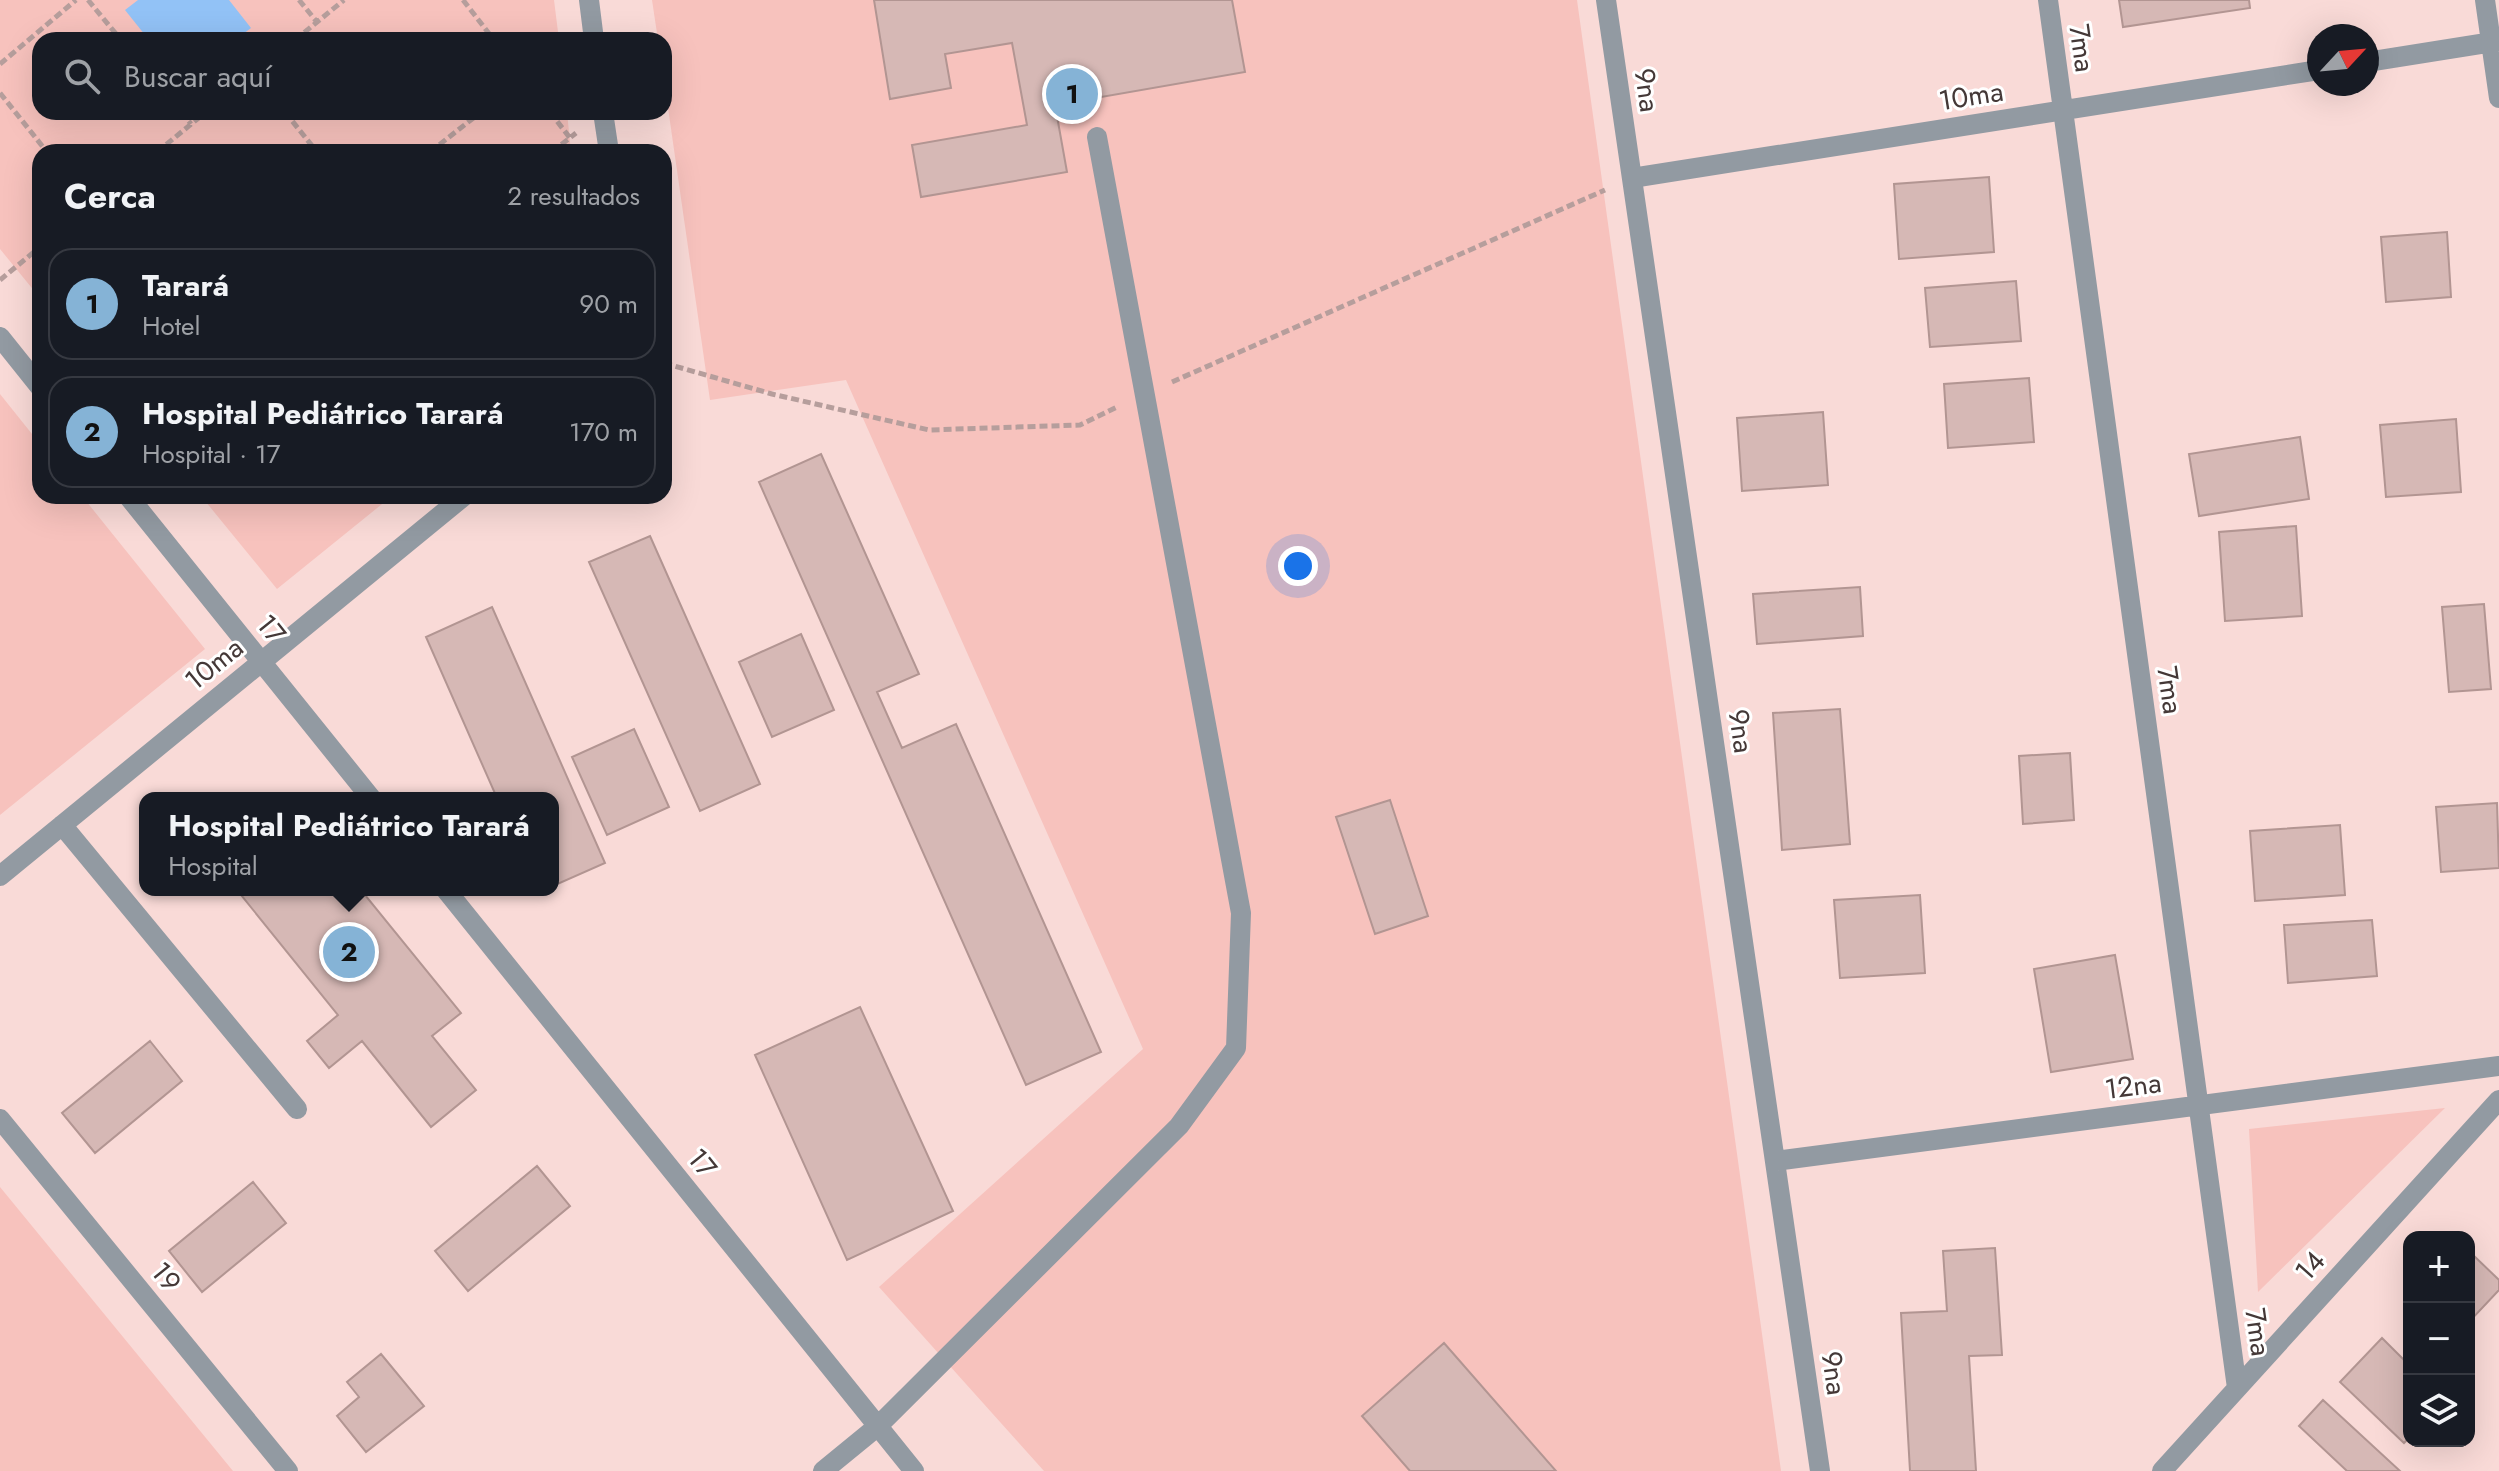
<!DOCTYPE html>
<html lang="es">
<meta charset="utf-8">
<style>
:root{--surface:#171b24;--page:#20242c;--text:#f1f3f6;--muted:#9ea1a6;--line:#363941;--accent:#85b3d6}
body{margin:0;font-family:Jost,sans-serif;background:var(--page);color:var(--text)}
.controls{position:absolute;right:24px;bottom:24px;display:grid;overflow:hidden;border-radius:16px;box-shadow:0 8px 32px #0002}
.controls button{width:72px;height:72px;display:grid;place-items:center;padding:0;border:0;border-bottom:2px solid var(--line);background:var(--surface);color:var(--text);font:40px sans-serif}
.compass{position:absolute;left:2307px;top:24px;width:72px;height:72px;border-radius:50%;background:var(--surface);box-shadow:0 8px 32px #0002;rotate:64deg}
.you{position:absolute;left:1298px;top:566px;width:28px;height:28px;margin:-20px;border:6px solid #fff;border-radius:50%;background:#1a73e8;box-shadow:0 0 0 12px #1a73e833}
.badge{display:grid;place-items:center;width:52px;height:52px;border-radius:50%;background:var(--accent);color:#111;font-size:26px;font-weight:700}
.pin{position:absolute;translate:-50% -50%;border:4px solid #fff;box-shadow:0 2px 8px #0006}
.popup{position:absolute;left:139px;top:792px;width:420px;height:104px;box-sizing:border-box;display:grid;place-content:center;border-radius:16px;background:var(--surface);filter:drop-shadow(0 2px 6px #0005);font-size:26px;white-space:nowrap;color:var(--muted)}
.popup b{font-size:30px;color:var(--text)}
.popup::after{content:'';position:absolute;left:50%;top:100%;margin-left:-16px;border:16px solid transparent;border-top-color:var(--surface)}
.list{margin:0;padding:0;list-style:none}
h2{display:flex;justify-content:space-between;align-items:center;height:104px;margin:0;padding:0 32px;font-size:34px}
h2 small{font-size:26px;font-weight:400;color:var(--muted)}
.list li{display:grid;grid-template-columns:52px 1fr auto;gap:24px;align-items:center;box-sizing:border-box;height:112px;margin:0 16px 16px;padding:0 16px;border:2px solid var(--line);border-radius:24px}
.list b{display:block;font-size:30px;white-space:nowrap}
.list p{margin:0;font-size:26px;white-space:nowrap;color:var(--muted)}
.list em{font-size:26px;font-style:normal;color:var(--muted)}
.icon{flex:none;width:44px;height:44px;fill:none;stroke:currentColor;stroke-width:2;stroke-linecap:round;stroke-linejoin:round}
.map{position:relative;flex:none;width:2499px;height:1471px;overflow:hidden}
.search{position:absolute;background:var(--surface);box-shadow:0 8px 32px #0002;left:32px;top:32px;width:640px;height:88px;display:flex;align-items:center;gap:20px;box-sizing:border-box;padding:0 28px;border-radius:24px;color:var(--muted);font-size:30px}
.panel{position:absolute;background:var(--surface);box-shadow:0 8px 32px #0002;left:32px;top:144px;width:640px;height:360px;border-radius:24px}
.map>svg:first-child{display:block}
</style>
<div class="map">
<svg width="2499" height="1471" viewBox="0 0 2499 1471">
<rect width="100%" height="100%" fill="#f9dad7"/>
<!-- green -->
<path fill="#f7c2bd" d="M0 0H554L559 40H40V112H567L571 152H40V298L0 249Z
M652 0H1577L1781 1471H1044L879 1287 1143 1049 846 380 710 400 664 80V40H658Z
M0 394 40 444V496H82L205 649 0 815Z
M201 496H392L277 589Z
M2445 1108 2258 1292 2249 1129Z
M0 1187 233 1471H0Z"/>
<!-- water -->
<path fill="#92c2f6" d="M138 0H229L251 28 235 40H149L125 10Z"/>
<!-- building -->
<path fill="#d6b8b5" stroke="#b29592" stroke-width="2" d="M874 0H1232L1245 72 1055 105 1067 172 921 197 912 145 1027 125 1012 43 945 54 951 88 890 99Z
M2119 0H2249L2250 8 2123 27Z
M1989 177 1994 252 1899 259 1894 184Z
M2447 232 2451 297 2386 302 2381 237Z
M2016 281 2021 341 1930 347 1925 288Z
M2029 378 2034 442 1948 448 1944 384Z
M1823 412 1828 485 1742 491 1737 418Z
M2456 419 2461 492 2386 497 2380 425Z
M2300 437 2309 499 2199 516 2189 454Z
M821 454 919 674 877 692 902 748 956 724 1101 1052 1026 1085 759 482Z
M2296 526 2302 616 2225 621 2219 532Z
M650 536 760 784 700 811 589 562Z
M1860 587 1863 636 1757 644 1753 594Z
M2484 604 2491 689 2449 692 2442 607Z
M492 607 605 863 553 886V798H497L426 637Z
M801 634 834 710 772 737 739 662Z
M1840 709 1850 844 1782 850 1773 713Z
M634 729 669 807 607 835 572 757Z
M2070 753 2074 820 2023 824 2019 756Z
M1390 800 1428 916 1375 934 1336 817Z
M2497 803 2499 868 2441 872 2436 807Z
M2340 825 2345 895 2255 901 2250 831Z
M237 890H361L461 1013 432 1036 476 1090 431 1127 362 1041 329 1068 307 1041 338 1015Z
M1920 895 1925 973 1840 978 1834 900Z
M2372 920 2377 976 2288 983 2284 925Z
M2115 955 2133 1059 2051 1072 2034 969Z
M860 1007 953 1211 847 1260 755 1055Z
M150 1041 182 1081 95 1153 62 1113Z
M537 1166 570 1206 468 1291 435 1251Z
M253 1182 286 1223 202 1292 169 1251Z
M1995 1248 2002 1355 1969 1356 1976 1471H1910L1901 1313 1947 1311 1943 1251Z
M2471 1253 2499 1280V1290L2469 1322Z
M2382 1338 2409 1365V1438L2404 1443 2340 1382Z
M1444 1343 1556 1471H1410L1362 1416Z
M381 1354 424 1406 366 1452 337 1416 359 1397 347 1382Z
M2323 1400 2400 1471H2347L2299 1426Z"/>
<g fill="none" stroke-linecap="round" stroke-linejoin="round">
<!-- path -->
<path stroke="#b69e9c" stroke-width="5" stroke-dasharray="8 4" stroke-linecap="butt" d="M88 0 121 40
M299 0 317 22
M463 0 494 40
M295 40 344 0
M0 64 76 0
M0 93 47 152
M181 112 191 124
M285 112 317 152
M550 112 570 138
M157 152 206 112
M430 152 481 112
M552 152 576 133
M0 280 40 247
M664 363 772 394 929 430 1080 425 1119 406
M1172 382 1605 190"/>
<!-- minor -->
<path stroke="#929aa2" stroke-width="20" d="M589 0 594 40
M1606 0 1820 1471
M2048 0 2237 1388
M2485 0 2499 98
M2367 62 2499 41
M603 112 609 152
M1632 178 2319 70
M0 337 40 387
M128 496 371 798
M62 825 297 1109
M0 876 464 496
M446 890 914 1471
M0 1119 288 1471
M1775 1161 2499 1066
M823 1471 878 1426 1179 1126 1236 1048 1241 913 1097 137
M2162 1471 2499 1100"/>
</g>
<g text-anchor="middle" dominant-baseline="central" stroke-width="6" stroke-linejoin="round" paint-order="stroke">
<!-- street labels -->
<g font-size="28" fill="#443837" stroke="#fff">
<text transform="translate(2082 48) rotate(82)">7ma</text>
<text transform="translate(1647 90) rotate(82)">9na</text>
<text transform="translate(1971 96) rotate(-9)">10ma</text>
<text transform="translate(271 629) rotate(51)">17</text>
<text transform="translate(214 664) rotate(-39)">10ma</text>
<text transform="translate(2170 690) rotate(82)">7ma</text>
<text transform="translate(1741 731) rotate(82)">9na</text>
<text transform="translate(2133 1086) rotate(-7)">12na</text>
<text transform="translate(702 1163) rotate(51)">17</text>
<text transform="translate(2310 1266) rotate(-48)">14</text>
<text transform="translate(166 1277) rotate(51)">19</text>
<text transform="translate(2258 1332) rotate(82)">7ma</text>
<text transform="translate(1834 1373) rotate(82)">9na</text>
</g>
</g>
</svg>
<div class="controls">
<button>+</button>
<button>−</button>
<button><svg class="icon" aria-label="layers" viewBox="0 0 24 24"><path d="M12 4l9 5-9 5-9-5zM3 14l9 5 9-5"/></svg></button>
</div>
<svg class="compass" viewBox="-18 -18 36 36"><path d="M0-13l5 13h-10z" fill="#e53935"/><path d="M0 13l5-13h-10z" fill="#9ea1a6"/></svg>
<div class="you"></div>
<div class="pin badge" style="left:1072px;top:94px">1</div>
<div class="pin badge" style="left:349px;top:952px">2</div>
<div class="popup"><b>Hospital Pediátrico Tarará</b>Hospital</div>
<div class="search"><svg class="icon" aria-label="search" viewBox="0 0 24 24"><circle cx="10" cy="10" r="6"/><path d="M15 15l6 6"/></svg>Buscar aquí</div>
<section class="panel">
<h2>Cerca<small>2 resultados</small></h2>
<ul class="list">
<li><span class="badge">1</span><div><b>Tarará</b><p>Hotel</p></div><em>90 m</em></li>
<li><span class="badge">2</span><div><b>Hospital Pediátrico Tarará</b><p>Hospital · 17</p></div><em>170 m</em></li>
</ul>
</section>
</div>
